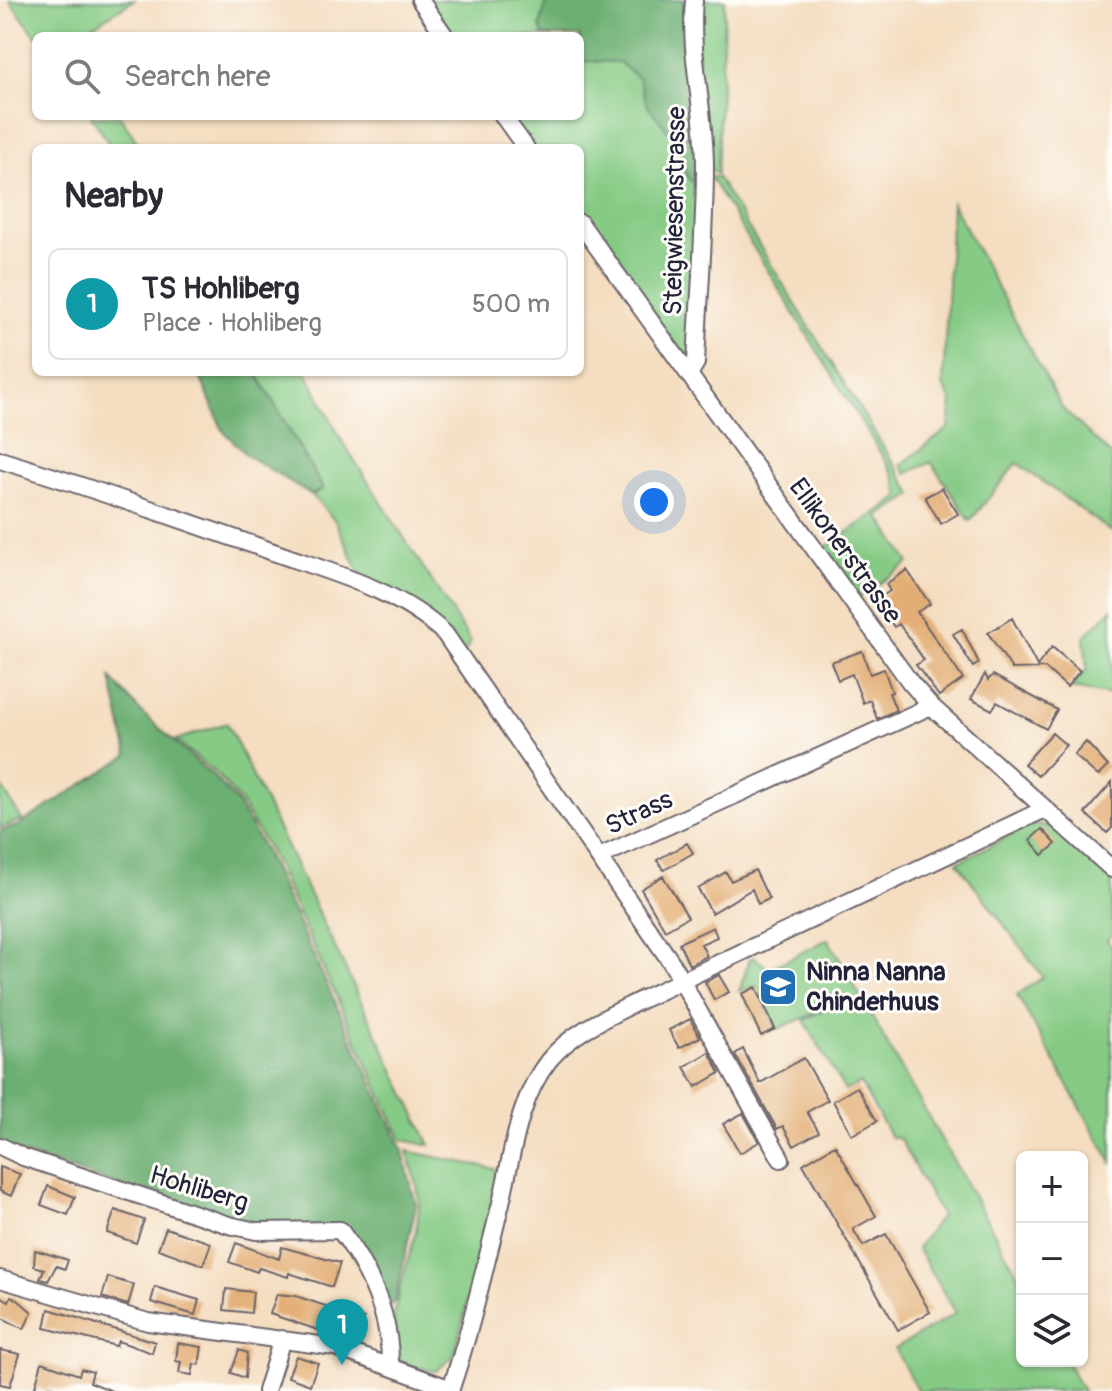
<!DOCTYPE html>
<meta charset="utf-8">
<style>
:root{--surface:#fff;--page:#f2f2f3;--text:#2b2b33;--muted:#7c7c81;--line:#e1e1e2;--accent:#1a73e8}
body{margin:0;font-family:Pangolin,sans-serif;background:var(--page);color:var(--text)}
.controls{position:absolute;right:24px;bottom:24px;display:grid;overflow:hidden;border-radius:12px;box-shadow:0 2px 6px #0004}
.controls button{width:72px;height:72px;display:grid;place-items:center;padding:0;border:0;border-bottom:2px solid var(--line);background:var(--surface);color:var(--text);font:40px sans-serif}
.you{position:absolute;left:654px;top:502px;width:28px;height:28px;margin:-20px;border:6px solid #fff;border-radius:50%;background:#1a73e8;box-shadow:0 0 0 12px #1a73e833}
.badge{display:grid;place-items:center;width:52px;height:52px;border-radius:50%;background:var(--accent);color:#fff;font-size:26px;font-weight:700}
.pin{position:absolute;translate:-50% -66px;filter:drop-shadow(0 2px 4px #0008)}
.pin::after{content:'';position:absolute;top:42px;width:28px;height:24px;background:inherit;clip-path:polygon(0 0,100% 0,50% 100%)}
.list{margin:0;padding:0;list-style:none}
h2{display:flex;justify-content:space-between;align-items:center;height:104px;margin:0;padding:0 32px;font-size:34px}
h2 small{font-size:26px;font-weight:400;color:var(--muted)}
.list li{display:grid;grid-template-columns:52px 1fr auto;gap:24px;align-items:center;box-sizing:border-box;height:112px;margin:0 16px 16px;padding:0 16px;border:2px solid var(--line);border-radius:12px}
.list b{display:block;font-size:30px;white-space:nowrap}
.list p{margin:0;font-size:26px;white-space:nowrap;color:var(--muted)}
.list em{font-size:26px;font-style:normal;color:var(--muted)}
.icon{flex:none;width:44px;height:44px;fill:none;stroke:currentColor;stroke-width:2;stroke-linecap:round;stroke-linejoin:round}
.map{position:relative;flex:none;width:1112px;height:1391px;overflow:hidden}
.search{position:absolute;background:var(--surface);box-shadow:0 2px 6px #0004;left:32px;top:32px;width:552px;height:88px;display:flex;align-items:center;gap:20px;box-sizing:border-box;padding:0 28px;border-radius:12px;color:var(--muted);font-size:30px}
.panel{position:absolute;background:var(--surface);box-shadow:0 2px 6px #0004;left:32px;top:144px;width:552px;height:232px;border-radius:12px}
.map>svg:first-child{display:block}
</style>
<div class="map">
<svg width="1112" height="1391" viewBox="0 0 1112 1391">
<rect width="100%" height="100%" fill="#fdfcf7"/>
<filter id="ink" filterUnits="userSpaceOnUse"><feTurbulence type="fractalNoise" baseFrequency=".0125" numOctaves="2"/><feDisplacementMap in="SourceGraphic" scale="16" xChannelSelector="R" yChannelSelector="G"/><feConvolveMatrix kernelMatrix="1 2 1 2 8 2 1 2 1" color-interpolation-filters="sRGB"/></filter>
<filter id="wash" filterUnits="userSpaceOnUse"><feTurbulence type="fractalNoise" baseFrequency=".006" numOctaves="4" result="noise"/><feDisplacementMap in="SourceGraphic" scale="32" xChannelSelector="R" yChannelSelector="G"/><feGaussianBlur stdDeviation="1.8" result="paint"/><feColorMatrix in="noise" values="0 0 0 0 0 0 0 0 0 0 0 0 0 0 0 0 0 1.4 0 .05"/><feComposite in="paint" operator="in"/></filter>
<g filter="url(#wash)">
<rect width="100%" height="100%" fill="#f4ddc0"/>
<!-- green -->
<path fill="#86cb85" stroke="#547660" stroke-width="2" d="M9 0H134L76 36H36Z
M420 0H547L540 26 543 36H445Z
M694 0H725L717 174 705 166Z
M580 61 619 62 639 79 648 105 671 135 688 178 704 191 689 374 580 223V148H526L503 116H580Z
M91 116H120L141 148H112Z
M710 177H717L913 495 879 516 909 563 858 598 823 549 900 497 894 475Z
M952 203 1062 408 1112 456V532L1017 463 970 521 931 462 906 474 901 465 949 428 952 402 943 385Z
M256 372H306L342 441 471 642 461 658 445 634 366 586 335 521 312 495 323 488Z
M1112 609V695L1071 688 1087 669 1084 637Z
M227 723 430 1145 402 1140 271 854 240 801 216 774 176 740Z
M0 784 22 820 0 828Z
M1034 824 1059 827 1112 875V935L1107 940 1112 947V1163L1017 995 1043 977 957 862Z
M828 939 1022 1282V1361H1066L1083 1391H918L895 1349 956 1313 917 1248 941 1216 900 1139 891 1137 860 1083 845 1091 804 1020 827 1008 777 1029 757 986 739 991 750 959 754 957 769 969Z
M407 1151 500 1170 454 1356 436 1371 401 1365C377 1314 417 1260 419 1207 420 1189 412 1168 407 1151Z"/>
<!-- forest -->
<path fill="#6caf72" stroke="#476856" stroke-width="2" d="M547 0H694L704 191 688 178 671 135 647 105 639 79 619 62 580 61V36H543L540 26Z
M198 372H256L323 489 312 495 248 456 223 431Z
M111 678 141 712 212 775 237 802 265 851 402 1148 416 1205 395 1301 384 1311 340 1230 256 1231 0 1146V831L17 826 128 755Z"/>
<g id="blocks">
<!-- building -->
<path fill="#e3ae74" d="M942 488 958 514 941 524 925 497Z
M907 570 930 604 917 612 963 679 939 696 916 665 924 660 899 624 894 627 876 600 890 591 886 584Z
M1012 618 1037 666 1052 647 1080 671 1067 687 1045 668 1012 669 988 633Z
M962 629 979 663 973 667 953 634Z
M862 651 870 674 884 669 892 692 889 693 896 710 877 719 870 700 863 703 852 674 838 680 831 662Z
M985 674 988 680 993 675 1057 710 1046 729 997 702 992 710 971 699Z
M1052 733 1066 745 1038 776 1024 764Z
M1086 742 1108 766 1098 776 1074 755Z
M1112 782V828L1107 833 1085 813Z
M1042 829 1056 844 1043 855 1030 840Z
M687 843 693 853 664 870 657 860Z
M755 870 769 899 758 904 752 889 712 913 698 889 726 872 731 881Z
M663 876 688 917 665 930 641 889Z
M713 927 717 937 701 944 707 956 689 965 679 943Z
M719 975 729 992 714 1000 705 982Z
M756 987 775 1029 761 1036 742 994Z
M690 1019 700 1037 679 1048 669 1030Z
M743 1049 760 1083 804 1058 828 1100 807 1112 819 1132 794 1146 783 1126 777 1129 735 1054Z
M709 1052 720 1073 696 1087 684 1067Z
M857 1087 877 1121 852 1135 833 1101Z
M743 1113 759 1142 740 1153 723 1124Z
M835 1145 876 1216 853 1229 863 1246 886 1234 930 1312 898 1330 803 1164Z
M0 1167 20 1174 11 1196 0 1191Z
M48 1186 75 1197 68 1215 41 1205Z
M115 1210 144 1220 136 1243 107 1233Z
M166 1228 211 1243 203 1265 158 1249Z
M236 1243 279 1259 282 1247 340 1263 332 1287 289 1273 288 1277 259 1268 257 1272 229 1262Z
M35 1250 68 1260 65 1269 56 1266 48 1281 40 1279 44 1269 34 1266Z
M108 1277 134 1285 128 1305 102 1297Z
M155 1287 199 1300 195 1315 151 1302Z
M226 1289 253 1292 251 1313 224 1310Z
M277 1294 296 1296 364 1319 357 1343 270 1314Z
M0 1296 9 1301 11 1296 18 1300 32 1312 24 1329 0 1317Z
M49 1309 155 1342 152 1353 118 1341 116 1346 45 1328Z
M178 1343 202 1347 199 1365 194 1364 192 1375 179 1373 181 1362 176 1361Z
M0 1350 20 1354 10 1386 0 1384Z
M239 1350 247 1353 245 1378 231 1373Z
M296 1356 318 1363 310 1385 288 1377Z
M42 1362 79 1375 81 1369 93 1372 90 1382 112 1391H65L49 1386 47 1390 35 1387Z"/>
</g>
</g>
<g filter="url(#ink)">
<use href="#blocks" fill-opacity="0" stroke="#6c636a" stroke-width="2"/>
<g fill="none" stroke-linecap="round" stroke-linejoin="round">
<!-- minor casing -->
<g stroke="#6c636a" stroke-width="20">
<path id="minor" d="M420 0 445 36
M503 116 526 148
M580 223 910 682 931 706 1112 869
M689 374 696 363C699 297 705 231 705 166 705 110 689 55 694 0
M0 460C89 487 177 518 265 549 327 572 397 588 445 634L671 962 781 1159
M599 857 931 706
M0 1146 23 1157 229 1225 256 1231 340 1230C369 1269 391 1316 390 1366
M0 1279 148 1322 335 1347 451 1389
M266 1391 282 1339
M450 1391C471 1330 485 1266 501 1203 512 1156 518 1099 549 1060 574 1030 612 1015 645 998L1045 809"/>
</g>
<!-- minor -->
<use href="#minor" stroke="#fff" stroke-width="16"/>
</g>
</g>
<!-- icons -->
<defs>
<g id="school-square" transform="scale(2)"><rect x="-9" y="-9" width="18" height="18" rx="4" fill="#1f6fb2" stroke="#fdfcf7"/><path d="M0-5L7-2L0 1L-7-2ZM-4 1L0 2.5L4 1V4Q0 6-4 4Z" fill="#fff"/></g>
</defs>
<g fill-rule="evenodd">
<use href="#school-square" x="778" y="987"/>
</g>
<g text-anchor="middle" dominant-baseline="central" stroke-width="6" stroke-linejoin="round" paint-order="stroke">
<!-- street labels -->
<g font-size="26" fill="#22223b" stroke="#fdfcf7">
<text transform="translate(675 211) rotate(-89)">Steigwiesenstrasse</text>
<text transform="translate(845 551) rotate(54)">Ellikonerstrasse</text>
<text transform="translate(639 813) rotate(-25)">Strass</text>
<text transform="translate(199 1189) rotate(17)">Hohliberg</text>
</g>
<!-- poi labels -->
<g font-size="26" font-weight="bold" fill="#22223b" stroke="#fdfcf7" text-anchor="start">
<text x="806" y="972">Ninna Nanna<tspan x="806" dy="30">Chinderhuus</tspan></text>
</g>
</g>
</svg>
<div class="controls">
<button>+</button>
<button>−</button>
<button><svg class="icon" aria-label="layers" viewBox="0 0 24 24"><path d="M12 4l9 5-9 5-9-5zM3 14l9 5 9-5"/></svg></button>
</div>
<div class="you"></div>
<div class="pin badge" style="left:342px;top:1365px;background:#0f9aa8">1</div>
<div class="search"><svg class="icon" aria-label="search" viewBox="0 0 24 24"><circle cx="10" cy="10" r="6"/><path d="M15 15l6 6"/></svg>Search here</div>
<section class="panel">
<h2>Nearby<small></small></h2>
<ul class="list">
<li><span class="badge" style="background:#0f9aa8">1</span><div><b>TS Hohliberg</b><p>Place · Hohliberg</p></div><em>500 m</em></li>
</ul>
</section>
</div>
